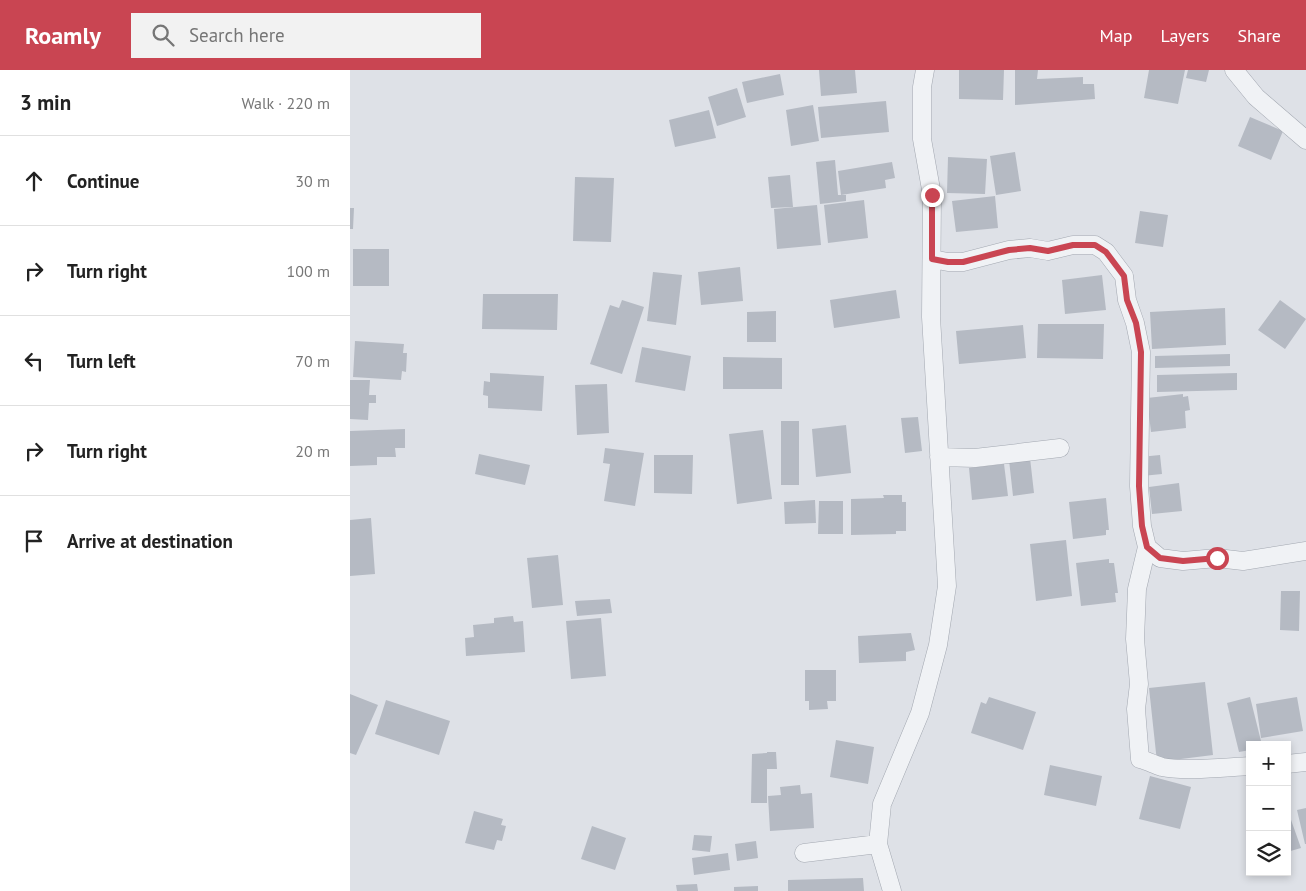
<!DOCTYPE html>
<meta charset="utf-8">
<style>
:root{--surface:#fff;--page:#f2f2f2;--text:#222;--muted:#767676;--line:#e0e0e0;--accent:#c94552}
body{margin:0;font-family:"PT Sans",sans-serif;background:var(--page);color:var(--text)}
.controls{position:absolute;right:15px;bottom:15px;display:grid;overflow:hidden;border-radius:0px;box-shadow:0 2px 8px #0003}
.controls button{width:45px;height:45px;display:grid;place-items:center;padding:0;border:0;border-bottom:1px solid var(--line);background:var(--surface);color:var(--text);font:25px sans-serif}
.stop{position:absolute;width:15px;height:15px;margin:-11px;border:4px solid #c94552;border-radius:50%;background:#fff}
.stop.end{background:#c94552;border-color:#fff;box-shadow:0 1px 5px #0008}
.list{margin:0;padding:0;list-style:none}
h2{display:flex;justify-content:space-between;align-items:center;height:65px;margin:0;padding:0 20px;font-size:21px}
h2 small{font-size:16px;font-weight:400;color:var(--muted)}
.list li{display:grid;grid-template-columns:32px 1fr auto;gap:15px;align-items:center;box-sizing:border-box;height:90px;padding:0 20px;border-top:1px solid var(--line)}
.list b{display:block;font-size:19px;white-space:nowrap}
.list em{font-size:16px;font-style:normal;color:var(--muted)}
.icon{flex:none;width:28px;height:28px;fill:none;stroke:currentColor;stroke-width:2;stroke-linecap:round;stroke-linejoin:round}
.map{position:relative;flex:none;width:956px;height:821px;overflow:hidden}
header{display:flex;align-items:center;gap:30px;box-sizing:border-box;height:70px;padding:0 25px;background:var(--accent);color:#fff}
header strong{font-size:24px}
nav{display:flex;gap:28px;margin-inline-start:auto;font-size:18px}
.search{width:350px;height:45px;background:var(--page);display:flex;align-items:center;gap:12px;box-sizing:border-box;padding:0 18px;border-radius:0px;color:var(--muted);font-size:19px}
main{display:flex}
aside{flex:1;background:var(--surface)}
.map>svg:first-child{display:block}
</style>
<header>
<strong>Roamly</strong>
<div class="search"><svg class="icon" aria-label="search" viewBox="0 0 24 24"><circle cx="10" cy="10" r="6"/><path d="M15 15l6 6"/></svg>Search here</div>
<nav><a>Map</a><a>Layers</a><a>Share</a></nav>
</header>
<main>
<aside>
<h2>3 min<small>Walk · 220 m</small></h2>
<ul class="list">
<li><svg class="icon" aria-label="ahead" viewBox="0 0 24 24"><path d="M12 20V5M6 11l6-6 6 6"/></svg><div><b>Continue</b></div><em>30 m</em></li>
<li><svg class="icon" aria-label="right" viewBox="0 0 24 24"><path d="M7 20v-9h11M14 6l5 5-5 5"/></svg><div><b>Turn right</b></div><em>100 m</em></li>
<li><svg class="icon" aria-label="left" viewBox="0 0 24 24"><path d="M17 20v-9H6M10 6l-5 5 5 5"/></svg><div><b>Turn left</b></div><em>70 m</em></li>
<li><svg class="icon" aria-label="right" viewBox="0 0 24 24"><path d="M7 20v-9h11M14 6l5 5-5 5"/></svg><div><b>Turn right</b></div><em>20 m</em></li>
<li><svg class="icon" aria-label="arrive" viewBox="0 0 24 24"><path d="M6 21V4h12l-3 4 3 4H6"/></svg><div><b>Arrive at destination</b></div></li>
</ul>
</aside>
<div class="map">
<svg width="956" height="821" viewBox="0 0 956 821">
<rect width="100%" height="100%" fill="#dee1e7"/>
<!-- building -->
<path fill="#b5bac3" d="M469 0H505L507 23 471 26Z
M609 0H654L653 30 609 29Z
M665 0H688L687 9 733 7V14H744L745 29 665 35Z
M799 0H835L828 34 794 28Z
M838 0H859L856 12 836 8Z
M430 4 434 25 397 33 392 12Z
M387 18 396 47 367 56 358 27Z
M536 31 539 62 471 68 468 37Z
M463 35 469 71 441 76 436 40Z
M359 40 366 68 325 77 319 50Z
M900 47 933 61 921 90 888 76Z
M665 82 671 121 646 125 640 86Z
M598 87 637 89 635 124 597 123Z
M485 90 488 125H496V131L470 134 466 92Z
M542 92 545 108 535 110 536 118 491 125 488 101Z
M440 105 443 137 421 138 418 107Z
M225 107 264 108 261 172 223 171Z
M645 126 648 158 606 162 602 131Z
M514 130 518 168 478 173 474 135Z
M467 135 471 175 427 179 424 139Z
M0 138H4L3 159H0Z
M790 141 818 145 813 177 785 173Z
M3 179H39V216H3Z
M390 197 393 231 351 235 348 202Z
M303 202 332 205 326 255 297 251Z
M752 205 756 240 715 244 712 210Z
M546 220 550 248 484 258 480 230Z
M133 224H208L207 260 132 259Z
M272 230 294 237 272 304 240 294 260 235 269 238Z
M930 230 956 249 935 279 908 260Z
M875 238 876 275 802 279 800 242Z
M426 241V272H397V242Z
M688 254H754L753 289 687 288Z
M673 255 676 288 609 294 606 261Z
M5 271 54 274 53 283H57L56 302 52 301 51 310 3 307Z
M292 277 341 286 335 321 285 312Z
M880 284V296L805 298V286Z
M373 287 432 288V319H373Z
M140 303 194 306 192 341 138 338V326L133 325 134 311 140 312Z
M887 303V320L807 322V305Z
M0 310H20L19 325H26V333H19L18 350 0 349Z
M257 314 259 363 227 365 225 315Z
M833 324V327L838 326 840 340 835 341 836 358 801 362 797 328Z
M568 347 572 381 555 383 551 348Z
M431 351H449V415H431Z
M496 355 501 403 466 407 462 359Z
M55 359V378H45L46 387H27V395L0 396V361Z
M413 360 422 429 387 434 379 364Z
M255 378 294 383 285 436 254 431 260 394 253 393Z
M129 384 180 395 175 415 125 404Z
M304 385H343L342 424 304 423Z
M810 385 812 404 792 406 790 387Z
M680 388 684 423 663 426 659 390Z
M654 394 658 426 622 430 619 398Z
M829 413 832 441 802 444 799 417Z
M533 425H552V432H556V461H546V464L501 465V429L534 428Z
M756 428 759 460H756V465L723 469 719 432Z
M465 430 466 453 435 454 434 432Z
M469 431H493V464H468Z
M21 448 25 504 0 506V450Z
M716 470 722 526 686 531 680 474Z
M208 485 213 535 182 538 177 488Z
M759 489V493H764L768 523H765L766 532 731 536 726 493Z
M931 521H950L949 561 930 560Z
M260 529 262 543 227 546 225 531Z
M163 546 164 552 173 551 175 582 116 586 115 568 124 567 123 555 144 553V548Z
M251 548 256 606 221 609 216 551Z
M561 563 565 580 556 582V591L509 593 508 566Z
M455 600H486V631H477L478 639 459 640V631H455Z
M855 612 863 685 807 692 799 618Z
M0 624 28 635 6 685 0 683Z
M639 627 686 642 673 680 621 663 631 632 636 634Z
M900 627 912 675H900V680L889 682 877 633Z
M947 627 953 661 911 668 906 634Z
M36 630 100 651 89 685 25 664Z
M486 670 524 677 518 714 480 707Z
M417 682H426L427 699H417V733H401L402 684 417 683Z
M700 695 752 706 746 736 694 725Z
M800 706 841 717 830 759 789 749Z
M450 715 451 724 462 723 464 758 420 761 418 726 431 725 430 717Z
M956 738V774H955L947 740Z
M124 741 153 749 151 755 156 756 152 771 147 770 144 780 115 773Z
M940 747 951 778 937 782V748Z
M242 756 276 768 265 800 231 789Z
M344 765 362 766 360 782 342 780Z
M406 771 408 788 387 791 385 774Z
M378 783 380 800 344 805 342 788Z
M513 808 514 821H438V810Z
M347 814 348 821H327L326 815Z
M408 816V821H384V817Z"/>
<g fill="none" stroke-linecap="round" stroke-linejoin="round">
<!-- minor casing -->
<g stroke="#a3a8b1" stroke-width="19">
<path id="minor" d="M884 0 906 27 956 70
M582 189 598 192H613L659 180 680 178 698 181 723 175H745L756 182 774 206 777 230 785 253 791 282 789 416 792 456 797 477 810 488 833 491 867 488 893 491 956 481
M589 387 625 388 710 378
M797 477 787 519 785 569 789 614 786 639 790 689C798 691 805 695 812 697 834 702 877 697 900 696
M937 694 956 692
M454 783 528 774
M542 821 528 774 532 734 570 643 588 575 597 516 581 247 582 125 572 69V17L575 0"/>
</g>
<!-- minor -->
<use href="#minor" stroke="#f0f2f5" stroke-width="18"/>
</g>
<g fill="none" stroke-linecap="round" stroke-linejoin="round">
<!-- route -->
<path stroke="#c94552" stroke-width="6" d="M582 125V189L598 192H613L659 180 680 178 698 181 723 175H745L756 182 774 206 777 230 786 253 791 282 789 416 792 456 797 477 810 488 833 491 867 488"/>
</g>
</svg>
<div class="controls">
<button>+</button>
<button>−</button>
<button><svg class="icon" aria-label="layers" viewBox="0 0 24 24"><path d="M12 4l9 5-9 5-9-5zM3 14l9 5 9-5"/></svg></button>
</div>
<div class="stop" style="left:867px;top:488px"></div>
<div class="stop end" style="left:582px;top:125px"></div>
</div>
</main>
